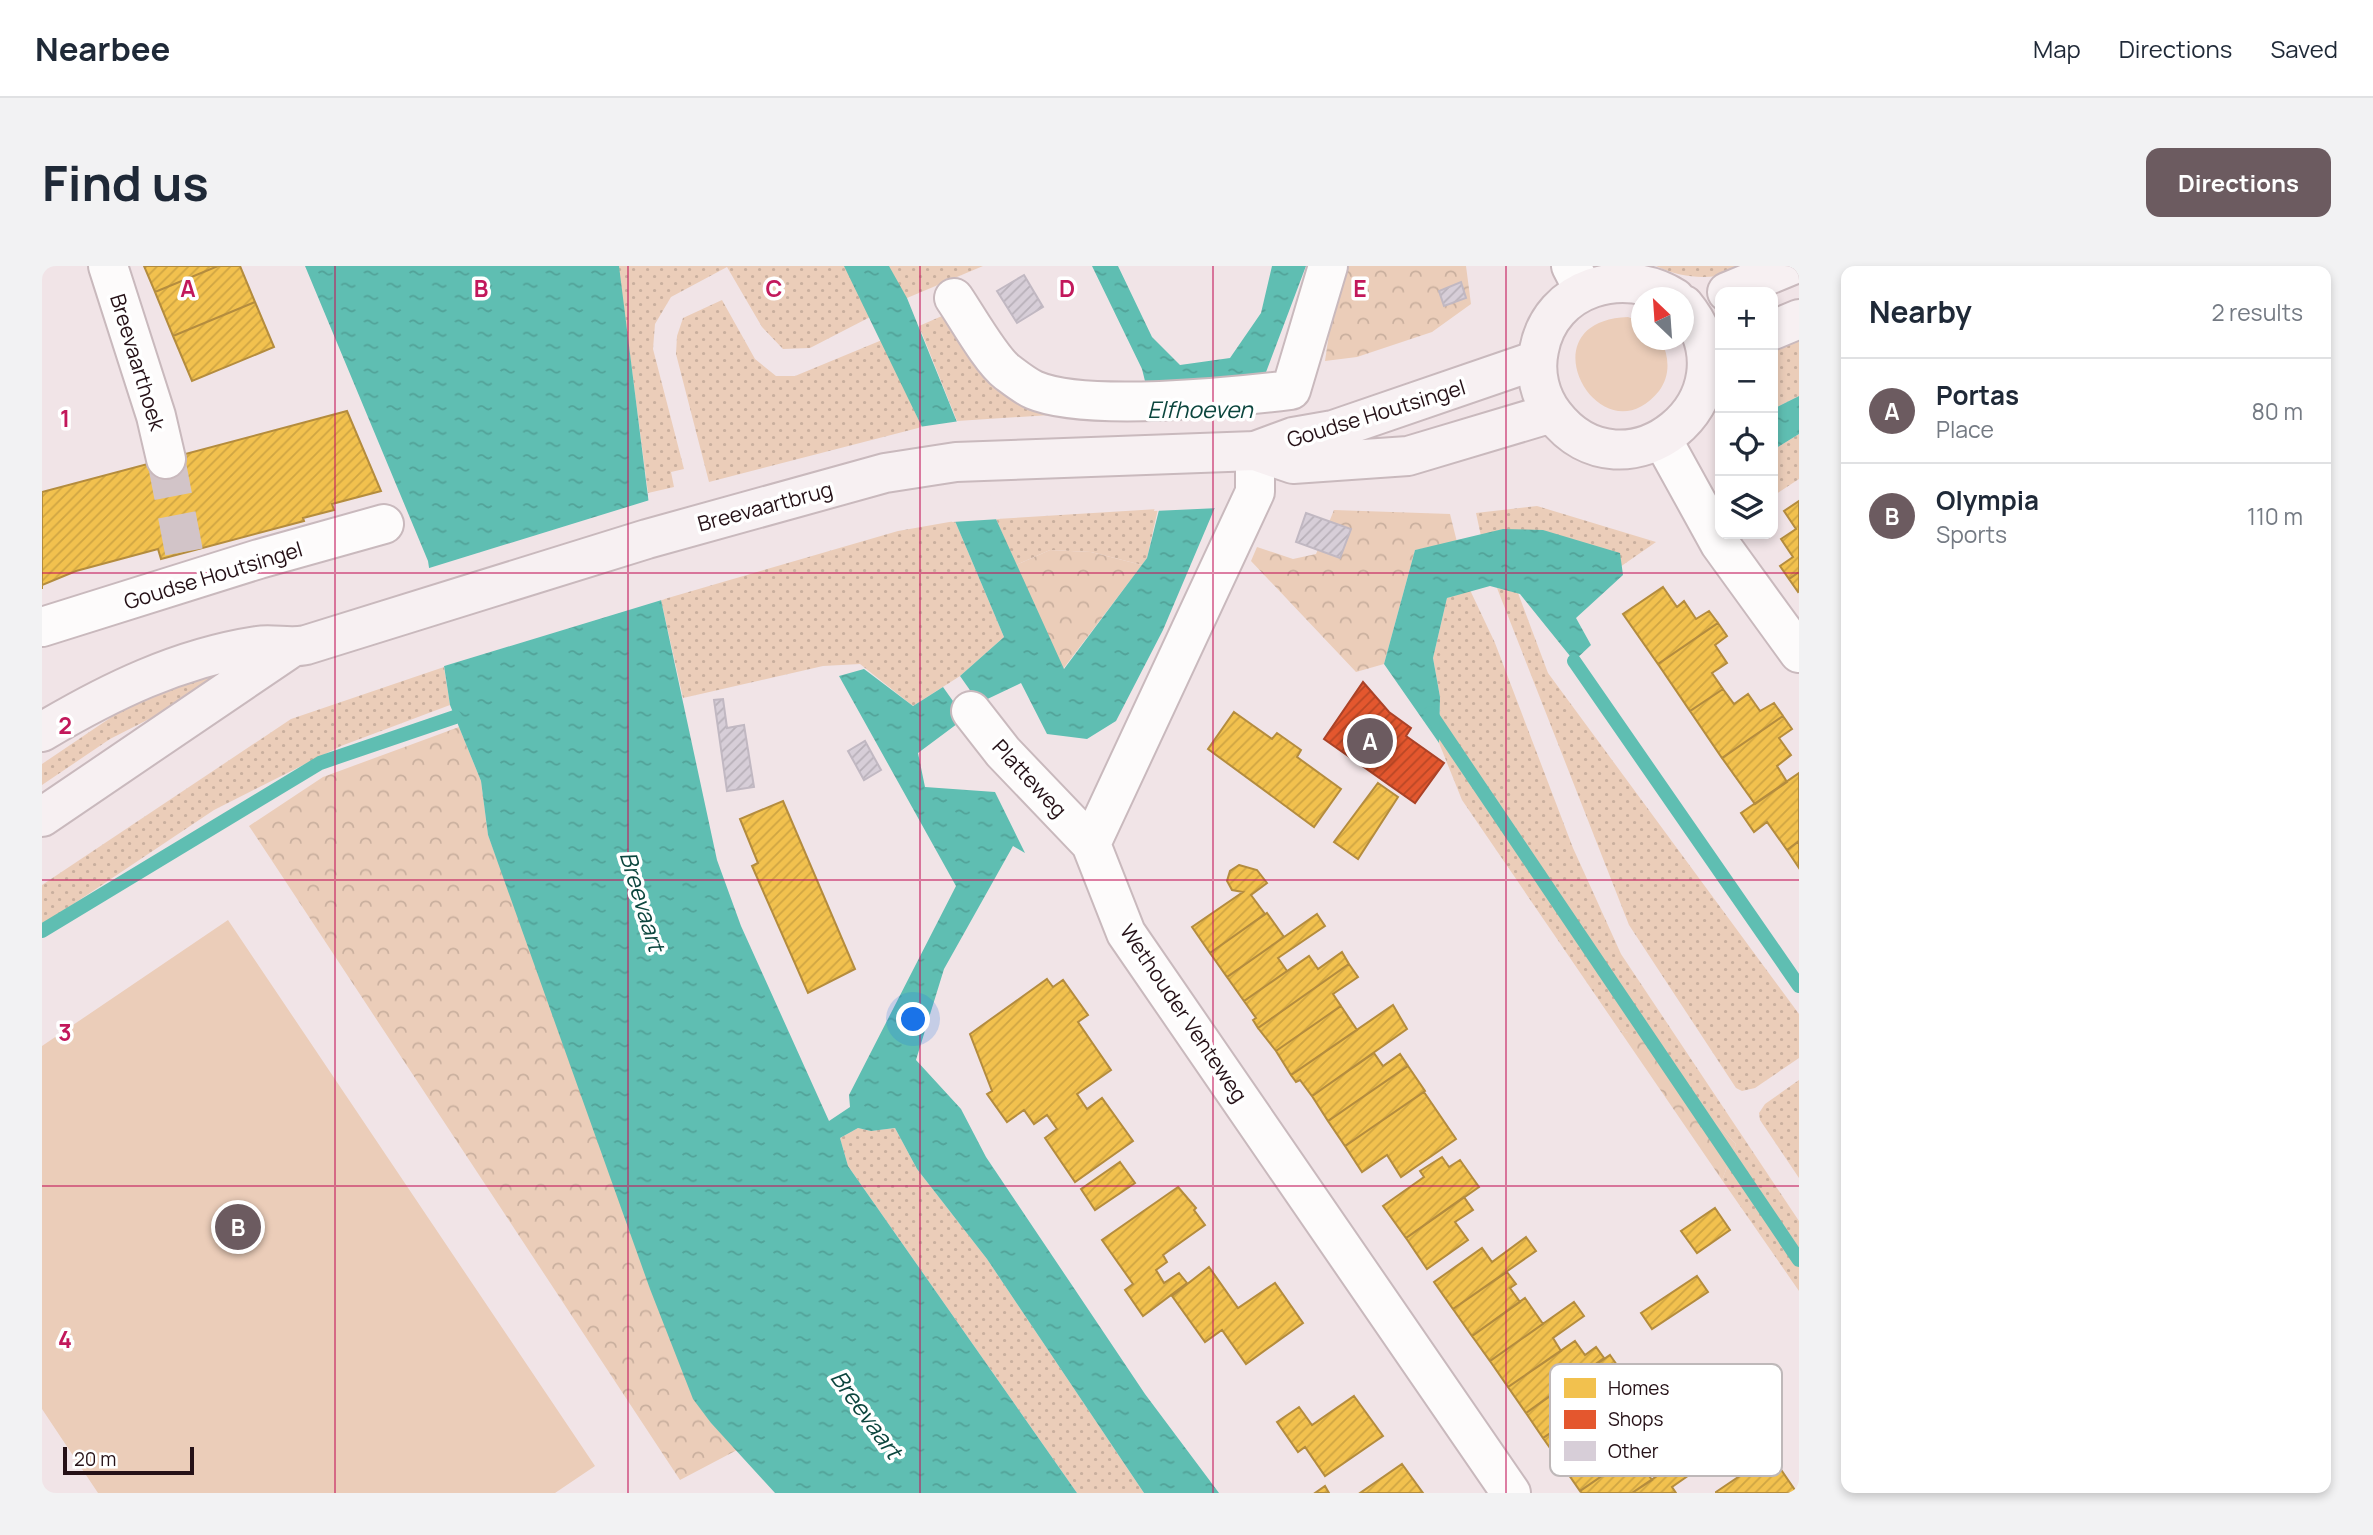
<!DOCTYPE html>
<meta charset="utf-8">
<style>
:root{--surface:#fff;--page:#f2f2f3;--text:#1f2937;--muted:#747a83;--line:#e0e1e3;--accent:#6c5b60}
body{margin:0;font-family:Manrope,sans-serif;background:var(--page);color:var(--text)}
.controls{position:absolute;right:21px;top:21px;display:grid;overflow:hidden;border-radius:14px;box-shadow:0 4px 10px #0003}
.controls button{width:63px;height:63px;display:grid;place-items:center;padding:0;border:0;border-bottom:2px solid var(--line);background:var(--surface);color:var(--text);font:35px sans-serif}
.compass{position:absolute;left:1589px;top:21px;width:63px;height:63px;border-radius:50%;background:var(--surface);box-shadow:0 4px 10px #0003;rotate:335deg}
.scale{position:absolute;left:21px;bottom:18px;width:131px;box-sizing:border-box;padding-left:7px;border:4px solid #251117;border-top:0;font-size:19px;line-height:24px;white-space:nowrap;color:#251117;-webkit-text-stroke:5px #fff;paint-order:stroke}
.you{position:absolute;left:872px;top:754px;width:24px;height:24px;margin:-18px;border:5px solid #fff;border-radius:50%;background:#1a73e8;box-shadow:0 0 0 10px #1a73e833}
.badge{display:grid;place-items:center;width:46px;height:46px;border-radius:50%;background:var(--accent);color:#fff;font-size:23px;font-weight:700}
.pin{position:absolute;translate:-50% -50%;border:4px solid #fff;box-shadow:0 2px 7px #0006}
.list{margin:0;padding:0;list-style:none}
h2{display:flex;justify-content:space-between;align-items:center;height:91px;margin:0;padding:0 28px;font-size:30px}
h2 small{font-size:23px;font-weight:400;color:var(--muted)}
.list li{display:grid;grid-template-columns:46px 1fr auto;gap:21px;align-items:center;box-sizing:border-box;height:105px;padding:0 28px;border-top:2px solid var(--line)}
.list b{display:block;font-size:26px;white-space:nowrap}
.list p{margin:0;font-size:23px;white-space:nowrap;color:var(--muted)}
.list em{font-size:23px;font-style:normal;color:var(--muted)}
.icon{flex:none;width:38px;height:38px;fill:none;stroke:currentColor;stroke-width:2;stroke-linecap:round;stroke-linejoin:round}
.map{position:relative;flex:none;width:1757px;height:1227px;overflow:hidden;border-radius:14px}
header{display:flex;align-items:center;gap:42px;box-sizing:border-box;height:98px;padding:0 35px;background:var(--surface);border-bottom:2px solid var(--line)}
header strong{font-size:33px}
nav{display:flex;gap:38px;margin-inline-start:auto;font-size:24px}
.intro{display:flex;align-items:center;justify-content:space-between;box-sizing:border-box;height:168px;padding:0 42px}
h1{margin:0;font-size:49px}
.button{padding:18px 32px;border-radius:14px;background:var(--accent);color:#fff;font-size:24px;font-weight:700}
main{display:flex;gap:42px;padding:0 42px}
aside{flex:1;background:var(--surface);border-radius:14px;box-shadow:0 4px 10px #0003}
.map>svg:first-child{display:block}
</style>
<header>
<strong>Nearbee</strong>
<nav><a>Map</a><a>Directions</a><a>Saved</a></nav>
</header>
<div class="intro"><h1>Find us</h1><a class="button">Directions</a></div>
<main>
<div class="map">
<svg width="1757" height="1227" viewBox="0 0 1757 1227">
<defs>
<pattern id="grass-dots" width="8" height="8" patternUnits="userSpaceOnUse" patternTransform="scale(1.75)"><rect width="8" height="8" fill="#ebcdb9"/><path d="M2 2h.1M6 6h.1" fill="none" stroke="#c9af9e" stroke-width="1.8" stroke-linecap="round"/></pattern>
<pattern id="forest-crowns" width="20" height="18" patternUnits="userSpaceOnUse" patternTransform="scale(1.75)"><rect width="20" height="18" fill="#ebcdb9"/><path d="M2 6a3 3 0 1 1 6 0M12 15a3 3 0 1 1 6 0" fill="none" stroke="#c9af9e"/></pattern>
<pattern id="water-ripples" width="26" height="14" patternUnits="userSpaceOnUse" patternTransform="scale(1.75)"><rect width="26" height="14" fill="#5fbeb2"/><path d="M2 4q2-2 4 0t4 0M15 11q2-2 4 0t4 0" fill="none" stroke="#52a298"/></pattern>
<pattern id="homes-hatch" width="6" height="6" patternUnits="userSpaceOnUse" patternTransform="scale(1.75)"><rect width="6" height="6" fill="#f2c14e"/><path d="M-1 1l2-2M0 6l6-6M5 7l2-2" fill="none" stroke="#cfa543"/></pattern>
<pattern id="shops-hatch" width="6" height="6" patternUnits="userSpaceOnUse" patternTransform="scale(1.75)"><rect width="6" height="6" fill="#e4572e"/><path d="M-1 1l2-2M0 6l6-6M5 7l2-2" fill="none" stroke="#b94726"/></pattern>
<pattern id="building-hatch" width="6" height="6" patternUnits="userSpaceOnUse" patternTransform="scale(1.75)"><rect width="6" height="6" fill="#d7ced8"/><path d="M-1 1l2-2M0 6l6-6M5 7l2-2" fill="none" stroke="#b8b0b9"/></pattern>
</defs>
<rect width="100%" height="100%" fill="#f1e4e7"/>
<!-- grass -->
<path fill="url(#grass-dots)" d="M498 0H941L865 32 768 82 741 83 720 61 685 1 629 31 613 58 611 83 642 203 629 206 632 221 606 227 582 43Z
M1614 0H1715C1679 12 1651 17 1614 0Z
M680 34 713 93 734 110H753L840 74 880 161 667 216 634 88 635 70 641 52Z
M900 50 918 57 961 114 1008 149 915 155 877 60Z
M1757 64V130L1731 143V75Z
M1757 168V213L1731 230V184Z
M1495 240 1614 276 1578 301 1461 263 1439 270 1434 247Z
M1116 243 1105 292 1100 299 1049 286 1008 284 974 299 954 253Z
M913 255 962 371 918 410 871 440 818 398 781 400 641 432 619 334 856 265Z
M1455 322 1476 327 1506 407 1757 748V792L1713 822 1700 825 1694 822 1587 659Z
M1428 324 1453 377 1531 582 1579 688 1757 955V1025L1680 914 1694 878 1642 825 1620 775 1578 765 1420 534 1397 477 1398 431 1391 392 1405 332Z
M222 387 160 426 68 473 0 519V498L108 425Z
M402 401 408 439 299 480 172 544 0 659V619L249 453Z
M1757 814V912L1718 854 1717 847 1723 838Z
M816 862 829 865 853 862 875 903 945 993 1102 1227H1035L806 900 798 872Z"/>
<!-- forest -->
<path fill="url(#forest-crowns)" d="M1300 0H1424L1429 38 1390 66 1315 91 1283 95 1295 13Z
M1292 244 1408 248 1415 276 1373 284 1342 398 1314 406 1209 295 1215 281 1251 293 1274 288Z
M1008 284 1049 286 1100 299 1021 403 974 299Z
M417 461 439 515 446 569 669 1157 695 1184 638 1214 207 560 281 511Z
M1578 765 1620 774 1642 825 1694 878 1680 914Z"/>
<!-- garden -->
<path fill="#ebcdb9" d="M1586 51 1599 56 1600 74H1619C1627 90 1629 109 1617 125 1559 197 1479 55 1586 51Z
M186 654 553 1200 513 1227H56L0 1143V780Z"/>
<!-- water -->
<path fill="url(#water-ripples)" d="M263 0H577L619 334 675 594 699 660 787 855 808 841 807 829 914 620 797 410 822 403 871 440 901 421 923 452 876 487 883 521 953 526 983 587 971 580 902 703 874 794 919 843 944 891 1103 1128 1177 1227H1102L945 993 875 903 853 862 829 865 816 862 798 872 806 900 1035 1227H733L669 1157 651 1133 608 1023 446 569 439 515 408 439 386 295Z
M802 0H847L865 32 954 253 1022 403 1105 292 1126 208 1100 103 1050 0H1076L1110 71 1138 99 1188 92 1219 47 1230 0H1264L1174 239 1121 364 1074 455 1045 473 1005 468 979 417 937 437 918 410 962 371 913 255 880 161Z
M1757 130V168L1731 184V143Z
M1461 263 1501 264 1578 287 1581 309 1534 352 1549 379 1532 395 1478 328 1448 320 1405 332 1391 392 1398 431 1397 477 1342 398 1373 284Z"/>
<!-- pier -->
<path fill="#f1e4e7" d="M1210 148 1177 242 1112 245 1122 208 1107 149Z
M918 155 958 253 910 256 877 161Z
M611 233 623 333 399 401 384 303Z"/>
<!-- homes -->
<path fill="url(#homes-hatch)" stroke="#b48c3e" stroke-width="2" d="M102 0H176L113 26Z
M176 0H198L213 36 131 70 113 26Z
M213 36 232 81 150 115 131 70Z
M305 145 339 225 290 238 292 244 261 252 262 255 119 293 116 283 34 305 0 319V323V226Z
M1757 235V306L1747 313 1738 300 1751 291 1739 273 1754 263 1742 245Z
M1757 306V325L1756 326 1747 313Z
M1621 321 1635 341 1642 335 1654 353 1667 345 1676 357 1616 398 1581 348Z
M1676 357 1685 370 1673 379 1685 397 1670 407 1681 423 1648 445 1616 398Z
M1681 423 1692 438 1706 428 1718 445 1732 437 1741 450 1680 492 1648 445Z
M1192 446 1230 473 1235 467 1259 484 1255 491 1299 523 1272 561 1166 483Z
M1741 450 1750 463 1737 472 1749 489 1735 500 1745 516 1713 538 1680 492Z
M1757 507V575L1745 584 1725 556 1712 566 1699 547Z
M1336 517 1356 531 1316 593 1292 576Z
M741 535 813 703 766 727 710 600 716 597 698 553Z
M1757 575V602L1745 584Z
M1197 599 1215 604 1225 617 1209 629 1223 648 1168 687 1150 661 1201 626 1190 624 1185 615 1188 605Z
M1225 647 1242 671 1185 711 1168 687Z
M1275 648 1283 660 1236 692 1245 705 1202 735 1185 711Z
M1300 686 1307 698 1216 762 1211 754 1214 752 1202 735 1267 690 1276 703Z
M1307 698 1316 711 1291 728 1299 740 1234 785 1216 762Z
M1005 713 1011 721 1021 714 1046 749 1036 756 1069 804 1035 828 1045 843 1060 832 1091 875 1033 916 1003 872 1015 863 1005 849 992 858 982 844 965 856 945 828 950 825 928 768Z
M1351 739 1365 763 1270 830 1258 814 1254 816 1249 809Z
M1299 740 1315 764 1249 809 1234 785Z
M1332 787 1341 800 1358 788 1366 800 1286 855 1270 830Z
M1366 800 1383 825 1303 880 1286 855Z
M1382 826 1414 873 1359 911 1345 889 1320 906 1303 880Z
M1400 891 1407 901 1418 894 1437 921 1364 972 1341 940 1382 911 1378 905Z
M1078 896 1093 917 1053 944 1039 923Z
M1136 921 1154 942 1152 944 1163 959 1121 989 1125 996 1114 1004 1122 1017 1137 1007 1145 1017 1101 1050 1083 1024 1091 1018 1060 974Z
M1422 931 1431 944 1413 956 1426 974 1385 1003 1364 972Z
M1673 942 1688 964 1655 987 1639 965Z
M1484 971 1494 985 1411 1043 1392 1016 1440 982 1450 996Z
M1167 1001 1196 1042 1233 1017 1261 1057 1204 1098 1180 1064 1163 1076 1130 1030Z
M1465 1006 1474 1018 1468 1022 1478 1036 1430 1070 1411 1043Z
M1655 1010 1666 1026 1610 1063 1599 1047Z
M1483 1032 1501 1058 1448 1095 1430 1070Z
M1532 1036 1542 1050 1511 1072 1519 1085 1466 1121 1448 1095Z
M1533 1075 1543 1089 1554 1081 1562 1092 1484 1147 1466 1121Z
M1568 1089 1577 1102 1561 1113 1552 1100Z
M1537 1109 1546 1123 1541 1126 1550 1139 1501 1172 1484 1147Z
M1594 1128 1603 1141 1520 1199 1501 1172 1555 1135 1564 1148Z
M1312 1130 1341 1170 1283 1210 1263 1181 1256 1186 1235 1156 1257 1141 1270 1159Z
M1603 1141 1612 1154 1577 1179 1586 1192 1538 1225 1520 1199Z
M1729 1189 1755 1227H1674V1226Z
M1586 1192 1595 1204 1600 1200 1610 1214 1590 1227H1540L1538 1225Z
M1640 1193 1650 1207 1630 1221 1634 1227H1590Z
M1360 1198 1381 1227H1318Z
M1283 1220 1287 1227H1273Z"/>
<!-- shops -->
<path fill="url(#shops-hatch)" stroke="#ab4227" stroke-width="2" d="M1321 416 1347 446 1369 462 1364 470 1402 497 1373 537 1282 473Z"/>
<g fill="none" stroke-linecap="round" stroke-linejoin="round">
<!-- stream -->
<path stroke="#5fbeb2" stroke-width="14" d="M1532 395 1757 720
M1388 447 1757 994
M0 665 278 497 413 451"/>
</g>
<!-- building -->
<path fill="url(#building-hatch)" stroke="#c1b8c2" stroke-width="2" d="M982 9 1001 41 975 57 955 25Z
M1419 16 1424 32 1402 40 1397 25Z
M1264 247 1309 263 1298 292 1254 276Z
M681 433 685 462 702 459 712 521 685 525 672 434Z
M823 475 839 504 822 514 806 485Z"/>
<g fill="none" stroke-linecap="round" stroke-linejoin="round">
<!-- street-tunnel -->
<path stroke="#d2c4c8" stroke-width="38" stroke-dasharray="38 19" stroke-linecap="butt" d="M124 193 142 286"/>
<!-- street casing -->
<g stroke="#c9b9bd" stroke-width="42">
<path id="street" d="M66 0 114 150 124 193
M1529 0 1541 23
M912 32C925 51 949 94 965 106 973 112 983 120 992 124 1043 146 1191 131 1249 124L1286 0
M1620 173 1678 278 1757 387
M0 361 217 293 342 258
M929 445 961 486 1049 578 1084 667 1469 1227
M1049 578 1213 226V185"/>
</g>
<!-- secondary casing -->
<g stroke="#c9b9bd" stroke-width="42">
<path id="secondary" d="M1685 26 1748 0
M1633 32C1582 0 1509 20 1497 84 1492 107 1498 131 1512 149 1582 240 1719 133 1642 39
M1731 64 1757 53
M1213 185 1251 198 1366 190 1510 147
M0 466C67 426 137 392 215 380 231 377 247 383 264 379L605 273 843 207 914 196 1213 185 1251 171 1291 164 1495 94
M0 551 249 382"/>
</g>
<!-- street -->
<use href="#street" stroke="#fdfbfb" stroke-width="38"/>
<!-- secondary -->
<use href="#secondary" stroke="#f7f0f2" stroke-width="38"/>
</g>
<!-- grid -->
<path fill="none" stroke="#c2185b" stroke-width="2" stroke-opacity="0.55" d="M293 0V1227M586 0V1227M878 0V1227M1171 0V1227M1464 0V1227M0 307H1757M0 614H1757M0 920H1757"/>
<g text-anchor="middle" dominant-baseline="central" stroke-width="7" stroke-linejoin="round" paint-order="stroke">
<!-- street labels -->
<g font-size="21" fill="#251117" stroke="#fff">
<text transform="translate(96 96) rotate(73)">Breevaarthoek</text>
<text transform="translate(1334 147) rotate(-17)">Goudse Houtsingel</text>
<text transform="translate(723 240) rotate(-15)">Breevaartbrug</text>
<text transform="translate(171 309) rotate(-17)">Goudse Houtsingel</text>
<text transform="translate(988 512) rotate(47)">Platteweg</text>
<text transform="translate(1142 747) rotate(56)">Wethouder Venteweg</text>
</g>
<!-- water labels -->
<g font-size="23" font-style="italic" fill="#0c463e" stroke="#fff">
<text x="1158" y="143">Elfhoeven</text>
<text transform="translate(601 635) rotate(73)">Breevaart</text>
<text transform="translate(825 1148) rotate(54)">Breevaart</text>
</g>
</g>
<!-- legend -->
<rect x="1508" y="1098" width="232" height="112" rx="10" fill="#fff" stroke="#beb8b9" stroke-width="2"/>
<rect x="1522" y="1112" width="32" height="20" fill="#f2c14e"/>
<rect x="1522" y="1144" width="32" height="19" fill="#e4572e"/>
<rect x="1522" y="1175" width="32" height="20" fill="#d7ced8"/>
<g font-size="19" fill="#251117">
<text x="1566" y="1129">Homes</text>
<text x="1566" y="1160">Shops</text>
<text x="1566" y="1192">Other</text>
</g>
<g font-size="23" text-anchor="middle" font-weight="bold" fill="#c2185b" stroke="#fff" stroke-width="7" stroke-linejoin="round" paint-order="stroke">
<text x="146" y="31">A</text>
<text x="439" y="31">B</text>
<text x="732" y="31">C</text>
<text x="1025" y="31">D</text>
<text x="1318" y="31">E</text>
<text x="23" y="161">1</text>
<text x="23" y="468">2</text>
<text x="23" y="775">3</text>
<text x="23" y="1082">4</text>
</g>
</svg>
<div class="controls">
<button>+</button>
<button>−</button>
<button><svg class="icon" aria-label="locate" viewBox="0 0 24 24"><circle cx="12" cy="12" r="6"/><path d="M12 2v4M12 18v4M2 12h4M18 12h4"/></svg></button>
<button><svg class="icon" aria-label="layers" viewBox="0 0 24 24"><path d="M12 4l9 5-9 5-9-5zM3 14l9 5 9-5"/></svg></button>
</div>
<svg class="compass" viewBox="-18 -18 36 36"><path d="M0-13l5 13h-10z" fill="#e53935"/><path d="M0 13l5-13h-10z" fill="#747a83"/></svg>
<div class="scale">20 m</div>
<div class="you"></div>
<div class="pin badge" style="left:1328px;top:475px">A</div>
<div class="pin badge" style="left:196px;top:961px">B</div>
</div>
<aside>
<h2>Nearby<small>2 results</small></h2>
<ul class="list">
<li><span class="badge">A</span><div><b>Portas</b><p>Place</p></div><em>80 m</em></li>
<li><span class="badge">B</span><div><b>Olympia</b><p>Sports</p></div><em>110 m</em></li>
</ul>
</aside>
</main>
